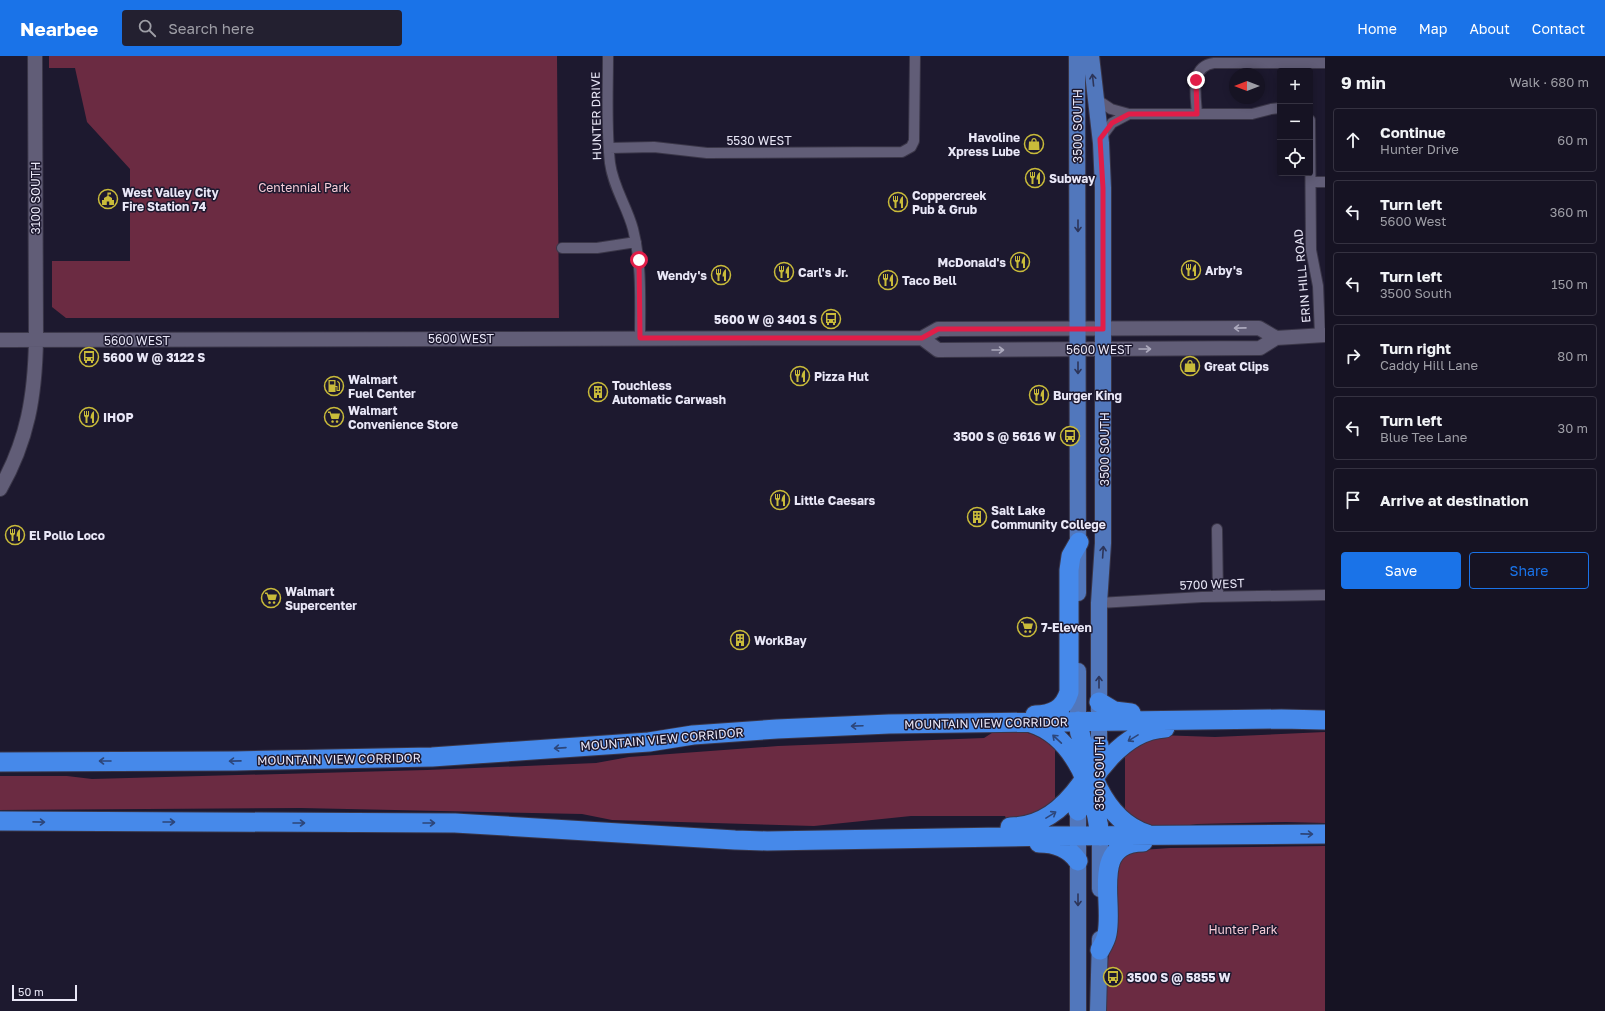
<!DOCTYPE html>
<meta charset="utf-8">
<style>
:root{--surface:#161323;--page:#232030;--text:#f1f3f6;--muted:#9e9ea6;--line:#353241;--accent:#1a73e8}
body{margin:0;font-family:"Golos Text",sans-serif;background:var(--page);color:var(--text)}
.controls{position:absolute;right:12px;top:12px;display:grid;overflow:hidden;border-radius:4px;box-shadow:0 2px 10px #0003}
.controls button{width:36px;height:36px;display:grid;place-items:center;padding:0;border:0;border-bottom:1px solid var(--line);background:var(--surface);color:var(--text);font:20px sans-serif}
.compass{position:absolute;left:1229px;top:12px;width:36px;height:36px;border-radius:50%;background:var(--surface);box-shadow:0 2px 10px #0003;rotate:270deg}
.scale{position:absolute;left:12px;bottom:10px;width:65px;box-sizing:border-box;padding-left:4px;border:2px solid #e9e7f7;border-top:0;font-size:11px;line-height:14px;white-space:nowrap;color:#e9e7f7;-webkit-text-stroke:3px #1d192f;paint-order:stroke}
.stop{position:absolute;width:12px;height:12px;margin:-9px;border:3px solid #e11d48;border-radius:50%;background:#fff}
.stop.end{background:#e11d48;border-color:#fff;box-shadow:0 1px 4px #0008}
.list{margin:0;padding:0;list-style:none}
h2{display:flex;justify-content:space-between;align-items:center;height:52px;margin:0;padding:0 16px;font-size:17px}
h2 small{font-size:13px;font-weight:400;color:var(--muted)}
.list li{display:grid;grid-template-columns:26px 1fr auto;gap:12px;align-items:center;box-sizing:border-box;height:64px;margin:0 8px 8px;padding:0 8px;border:1px solid var(--line);border-radius:4px}
.list b{display:block;font-size:15px;white-space:nowrap}
.list p{margin:0;font-size:13px;white-space:nowrap;color:var(--muted)}
.list em{font-size:13px;font-style:normal;color:var(--muted)}
.actions{display:flex;gap:8px;padding:12px 16px}
.actions a{flex:1;padding:9px 0;border:1px solid var(--accent);border-radius:4px;text-align:center;font-size:14px;color:var(--accent)}
.actions .main{background:var(--accent);color:#fff}
.icon{flex:none;width:22px;height:22px;fill:none;stroke:currentColor;stroke-width:2;stroke-linecap:round;stroke-linejoin:round}
.map{position:relative;flex:none;width:1325px;height:955px;overflow:hidden}
header{display:flex;align-items:center;gap:24px;box-sizing:border-box;height:56px;padding:0 20px;background:var(--accent);color:#fff}
header strong{font-size:19px}
nav{display:flex;gap:22px;margin-inline-start:auto;font-size:14px}
.search{width:280px;height:36px;background:var(--page);display:flex;align-items:center;gap:10px;box-sizing:border-box;padding:0 14px;border-radius:4px;color:var(--muted);font-size:15px}
main{display:flex}
aside{flex:1;background:var(--surface)}
.map>svg:first-child{display:block}
</style>
<header>
<strong>Nearbee</strong>
<div class="search"><svg class="icon" aria-label="search" viewBox="0 0 24 24"><circle cx="10" cy="10" r="6"/><path d="M15 15l6 6"/></svg>Search here</div>
<nav><a>Home</a><a>Map</a><a>About</a><a>Contact</a></nav>
</header>
<main>
<div class="map">
<svg width="1325" height="955" viewBox="0 0 1325 955">
<rect width="100%" height="100%" fill="#1d192f"/>
<!-- green -->
<path fill="#6b2b42" d="M49 0H557L559 262H66L52 251V205H130V113L87 66 75 12H49Z
M995 675C1024 675 1031 674 1055 692V748L1048 753 1008 766 1005 760H911L814 770 612 764 582 758 301 752 0 754V720H67L92 723 427 714 596 707 629 701 778 690 984 682Z
M1325 676V767L1286 766 1197 768 1163 773 1150 772 1130 763 1125 753V699L1126 694 1158 679 1215 681Z
M1325 790V955H1105L1106 917 1111 886V817L1128 795 1170 792Z"/>
<g fill="none" stroke-linecap="round" stroke-linejoin="round">
<!-- street casing -->
<g stroke="#3a3648" stroke-width="12">
<path id="street" d="M608 0C608 35 606 72 610 107 613 131 627 150 633 173 642 208 640 245 640 282
M1096 43 1111 53 1129 58H1252L1271 53 1280 52
M1197 58C1196 40 1189 10 1214 7H1325
M1310 64 1311 194 1318 230 1320 279
M1100 83 1112 67 1129 58
M609 92 654 91 707 97 902 96 911 91 914 85 915 0
M1311 126H1325
M562 192H597L636 186
M1217 473 1218 540
M1099 547 1202 541 1325 539"/>
</g>
<!-- secondary casing -->
<g stroke="#3a3648" stroke-width="16">
<path id="secondary" d="M922 282 938 294 1260 292 1276 282 1325 279
M0 284 922 282 938 273 1259 272 1276 282
M0 433C28 384 35 339 36 284L35 0"/>
</g>
<!-- primary casing -->
<g stroke="#3a3648" stroke-width="18">
<path id="primary" d="M1077 0 1078 537
M1091 0 1101 87 1103 132V487L1099 547V701
M1078 615V677
M1100 769V833
M1078 955V743
M1098 955 1100 883"/>
</g>
<!-- highway casing -->
<g stroke="#3a3648" stroke-width="21">
<path id="highway" d="M1099 646 1114 655 1131 657
M1035 659C1052 659 1064 653 1069 636V514L1071 500 1079 486
M1078 665C1085 707 1102 764 1147 778
M1031 667C1076 681 1095 738 1100 780
M0 706 235 705 432 701 649 686 693 679 777 673 889 668 1281 663 1325 664
M1078 755C1090 719 1124 674 1165 672
M0 765 455 767 735 784 767 785 1055 780 1325 778
M1010 771C1041 771 1063 753 1081 728 1090 715 1096 704 1099 689
M1039 787C1055 787 1069 792 1078 805
M1100 894C1103 889 1106 884 1107 878 1114 844 1090 787 1143 786"/>
</g>
<!-- street -->
<use href="#street" stroke="#615d77" stroke-width="10"/>
<!-- secondary -->
<use href="#secondary" stroke="#615d77" stroke-width="14"/>
<!-- primary -->
<use href="#primary" stroke="#5177bc" stroke-width="16"/>
<!-- highway -->
<use href="#highway" stroke="#4689ea" stroke-width="19"/>
</g>
<!-- one-way arrows -->
<defs><path id="oneway-shaft" d="M-6 0H5M1.5-3L5.5 0L1.5 3" fill="none" stroke-width="1.6" stroke-linecap="round" stroke-linejoin="round"/></defs>
<g stroke="#2d3559">
<use href="#oneway-shaft" transform="translate(1093 24) rotate(-96)"/>
<use href="#oneway-shaft" transform="translate(1078 170) rotate(90)"/>
<use href="#oneway-shaft" transform="translate(1078 312) rotate(90)"/>
<use href="#oneway-shaft" transform="translate(1103 496) rotate(-86)"/>
<use href="#oneway-shaft" transform="translate(1099 626) rotate(-90)"/>
<use href="#oneway-shaft" transform="translate(1078 844) rotate(90)"/>
</g>
<g stroke="#aca9bd">
<use href="#oneway-shaft" transform="translate(1240 272) rotate(179)"/>
<use href="#oneway-shaft" transform="translate(1145 293)"/>
<use href="#oneway-shaft" transform="translate(998 294)"/>
</g>
<g stroke="#2d467a">
<use href="#oneway-shaft" transform="translate(857 670) rotate(178)"/>
<use href="#oneway-shaft" transform="translate(1133 682) rotate(148)"/>
<use href="#oneway-shaft" transform="translate(1057 683) rotate(-137)"/>
<use href="#oneway-shaft" transform="translate(560 692) rotate(176)"/>
<use href="#oneway-shaft" transform="translate(105 705) rotate(180)"/>
<use href="#oneway-shaft" transform="translate(235 705) rotate(179)"/>
<use href="#oneway-shaft" transform="translate(1051 759) rotate(-32)"/>
<use href="#oneway-shaft" transform="translate(39 766) rotate(1)"/>
<use href="#oneway-shaft" transform="translate(169 766)"/>
<use href="#oneway-shaft" transform="translate(299 767)"/>
<use href="#oneway-shaft" transform="translate(429 767)"/>
<use href="#oneway-shaft" transform="translate(1307 778) rotate(1)"/>
</g>
<g fill="none" stroke-linecap="round" stroke-linejoin="round">
<!-- route -->
<path stroke="#e11d48" stroke-width="5" d="M639 204 640 282H922L938 273H1103V132L1100 83 1112 67 1129 58H1197L1196 24"/>
</g>
<!-- icons -->
<defs>
<g id="shop-ring" transform="scale(1)"><circle r="9.5" fill="#1d192f" stroke="#c9bb3a" stroke-width="1.5"/><path d="M-5-2.5h2.3a2.7 3.5 0 0 1 5.4 0H5L5.5 6h-11ZM-1.5-2.5h3a1.5 2.3 0 0 0-3 0Z" fill="#c9bb3a"/></g>
<g id="restaurant-ring" transform="scale(1)"><circle r="9.5" fill="#1d192f" stroke="#c9bb3a" stroke-width="1.5"/><path d="M-5-6h1v4h1v-4h1v4h1v-4h1v5L-1.5 .5V6h-2V.5L-5-1ZM5-6V6H3V1.5H1.5Q1.5-4 5-6Z" fill="#c9bb3a"/></g>
<g id="civic-ring" transform="scale(1)"><circle r="9.5" fill="#1d192f" stroke="#c9bb3a" stroke-width="1.5"/><path d="M-.6-6.5H3V-4.5H.6V-3L4-1V1h2V6H-6V1h2V-1L-.6-3ZM-1.2 2.5V6h2.4V2.5Z" fill="#c9bb3a"/></g>
<g id="bus-ring" transform="scale(1)"><circle r="9.5" fill="#1d192f" stroke="#c9bb3a" stroke-width="1.5"/><path d="M-5-6H5V4H4V6H2V4H-2V6H-4V4H-5ZM-3.5-4V0h7V-4ZM-3.5 1.2v1.5H-2V1.2ZM2 1.2v1.5H3.5V1.2Z" fill="#c9bb3a"/></g>
<g id="fuel-ring" transform="scale(1)"><circle r="9.5" fill="#1d192f" stroke="#c9bb3a" stroke-width="1.5"/><path d="M-5.5-6h7V0h2V4h1.3V-2.5L3-4.5l.8-.8L6-3V5H2.5V1h-1V6h-7ZM-4.2-4.7v3.2H.2V-4.7Z" fill="#c9bb3a"/></g>
<g id="building-ring" transform="scale(1)"><circle r="9.5" fill="#1d192f" stroke="#c9bb3a" stroke-width="1.5"/><path d="M-4-6H4V6H1V3H-1V6H-4ZM-2.5-4.3h1.7v1.8h-1.7ZM.8-4.3h1.7v1.8H.8ZM-2.5-1h1.7V.8h-1.7ZM.8-1h1.7V.8H.8Z" fill="#c9bb3a"/></g>
<g id="supermarket-ring" transform="scale(1)"><circle r="9.5" fill="#1d192f" stroke="#c9bb3a" stroke-width="1.5"/><path d="M-6-5.5h2.5l.6 2H6L4.5 2H-2.5L-4.4-4H-6ZM-1.5 3.2a1.3 1.3 0 1 0 .1 0ZM3 3.2a1.3 1.3 0 1 0 .1 0Z" fill="#c9bb3a"/></g>
</defs>
<g fill-rule="evenodd">
<use href="#shop-ring" x="1034" y="88"/>
<use href="#restaurant-ring" x="1035" y="122"/>
<use href="#civic-ring" x="108" y="143"/>
<use href="#restaurant-ring" x="898" y="146"/>
<use href="#restaurant-ring" x="1020" y="206"/>
<use href="#restaurant-ring" x="1191" y="214"/>
<use href="#restaurant-ring" x="784" y="216"/>
<use href="#restaurant-ring" x="721" y="219"/>
<use href="#restaurant-ring" x="888" y="224"/>
<use href="#bus-ring" x="831" y="263"/>
<use href="#bus-ring" x="89" y="301"/>
<use href="#shop-ring" x="1190" y="310"/>
<use href="#restaurant-ring" x="800" y="320"/>
<use href="#fuel-ring" x="334" y="330"/>
<use href="#building-ring" x="598" y="336"/>
<use href="#restaurant-ring" x="1039" y="339"/>
<use href="#restaurant-ring" x="89" y="361"/>
<use href="#supermarket-ring" x="334" y="361"/>
<use href="#bus-ring" x="1070" y="380"/>
<use href="#restaurant-ring" x="780" y="444"/>
<use href="#building-ring" x="977" y="461"/>
<use href="#restaurant-ring" x="15" y="479"/>
<use href="#supermarket-ring" x="271" y="542"/>
<use href="#supermarket-ring" x="1027" y="571"/>
<use href="#building-ring" x="740" y="584"/>
<use href="#bus-ring" x="1113" y="921"/>
</g>
<g text-anchor="middle" dominant-baseline="central" stroke-width="3" stroke-linejoin="round" paint-order="stroke">
<!-- street labels -->
<g font-size="12" fill="#e9e7f7" stroke="#1d192f">
<text transform="translate(596 60) rotate(-91)">HUNTER DRIVE</text>
<text transform="translate(1077 70) rotate(-90)">3500 SOUTH</text>
<text x="759" y="84">5530 WEST</text>
<text transform="translate(35 142) rotate(-90)">3100 SOUTH</text>
<text transform="translate(1302 220) rotate(-95)">ERIN HILL ROAD</text>
<text x="461" y="282">5600 WEST</text>
<text x="137" y="284">5600 WEST</text>
<text x="1099" y="293">5600 WEST</text>
<text transform="translate(1104 393) rotate(-90)">3500 SOUTH</text>
<text transform="translate(1212 528) rotate(-2)">5700 WEST</text>
<text transform="translate(986 667) rotate(-1)">MOUNTAIN VIEW CORRIDOR</text>
<text transform="translate(662 683) rotate(-5)">MOUNTAIN VIEW CORRIDOR</text>
<text transform="translate(339 703) rotate(-1)">MOUNTAIN VIEW CORRIDOR</text>
<text transform="translate(1099 717) rotate(-90)">3500 SOUTH</text>
</g>
<!-- poi labels -->
<g font-size="12" font-weight="bold" fill="#e9e7f7" stroke="#1d192f" text-anchor="start">
<text x="1020" y="81" text-anchor="end">Havoline<tspan x="1020" dy="14">Xpress Lube</tspan></text>
<text x="1049" y="122">Subway</text>
<text x="122" y="136">West Valley City<tspan x="122" dy="14">Fire Station 74</tspan></text>
<text x="912" y="139">Coppercreek<tspan x="912" dy="14">Pub &amp; Grub</tspan></text>
<text x="1006" y="206" text-anchor="end">McDonald's</text>
<text x="1205" y="214">Arby's</text>
<text x="798" y="216">Carl's Jr.</text>
<text x="707" y="219" text-anchor="end">Wendy's</text>
<text x="902" y="224">Taco Bell</text>
<text x="817" y="263" text-anchor="end">5600 W @ 3401 S</text>
<text x="103" y="301">5600 W @ 3122 S</text>
<text x="1204" y="310">Great Clips</text>
<text x="814" y="320">Pizza Hut</text>
<text x="348" y="323">Walmart<tspan x="348" dy="14">Fuel Center</tspan></text>
<text x="612" y="329">Touchless<tspan x="612" dy="14">Automatic Carwash</tspan></text>
<text x="1053" y="339">Burger King</text>
<text x="348" y="354">Walmart<tspan x="348" dy="14">Convenience Store</tspan></text>
<text x="103" y="361">IHOP</text>
<text x="1056" y="380" text-anchor="end">3500 S @ 5616 W</text>
<text x="794" y="444">Little Caesars</text>
<text x="991" y="454">Salt Lake<tspan x="991" dy="14">Community College</tspan></text>
<text x="29" y="479">El Pollo Loco</text>
<text x="285" y="535">Walmart<tspan x="285" dy="14">Supercenter</tspan></text>
<text x="1041" y="571">7-Eleven</text>
<text x="754" y="584">WorkBay</text>
<text x="1127" y="921">3500 S @ 5855 W</text>
</g>
<!-- park labels -->
<g font-size="12" fill="#f7ccd7" stroke="#1d192f">
<text x="304" y="131">Centennial Park</text>
<text x="1243" y="873">Hunter Park</text>
</g>
</g>
</svg>
<div class="controls">
<button>+</button>
<button>−</button>
<button><svg class="icon" aria-label="locate" viewBox="0 0 24 24"><circle cx="12" cy="12" r="6"/><path d="M12 2v4M12 18v4M2 12h4M18 12h4"/></svg></button>
</div>
<svg class="compass" viewBox="-18 -18 36 36"><path d="M0-13l5 13h-10z" fill="#e53935"/><path d="M0 13l5-13h-10z" fill="#9e9ea6"/></svg>
<div class="scale">50 m</div>
<div class="stop" style="left:639px;top:204px"></div>
<div class="stop end" style="left:1196px;top:24px"></div>
</div>
<aside>
<h2>9 min<small>Walk · 680 m</small></h2>
<ul class="list">
<li><svg class="icon" aria-label="ahead" viewBox="0 0 24 24"><path d="M12 20V5M6 11l6-6 6 6"/></svg><div><b>Continue</b><p>Hunter Drive</p></div><em>60 m</em></li>
<li><svg class="icon" aria-label="left" viewBox="0 0 24 24"><path d="M17 20v-9H6M10 6l-5 5 5 5"/></svg><div><b>Turn left</b><p>5600 West</p></div><em>360 m</em></li>
<li><svg class="icon" aria-label="left" viewBox="0 0 24 24"><path d="M17 20v-9H6M10 6l-5 5 5 5"/></svg><div><b>Turn left</b><p>3500 South</p></div><em>150 m</em></li>
<li><svg class="icon" aria-label="right" viewBox="0 0 24 24"><path d="M7 20v-9h11M14 6l5 5-5 5"/></svg><div><b>Turn right</b><p>Caddy Hill Lane</p></div><em>80 m</em></li>
<li><svg class="icon" aria-label="left" viewBox="0 0 24 24"><path d="M17 20v-9H6M10 6l-5 5 5 5"/></svg><div><b>Turn left</b><p>Blue Tee Lane</p></div><em>30 m</em></li>
<li><svg class="icon" aria-label="arrive" viewBox="0 0 24 24"><path d="M6 21V4h12l-3 4 3 4H6"/></svg><div><b>Arrive at destination</b></div></li>
</ul>
<div class="actions"><a class="main">Save</a><a>Share</a></div>
</aside>
</main>
